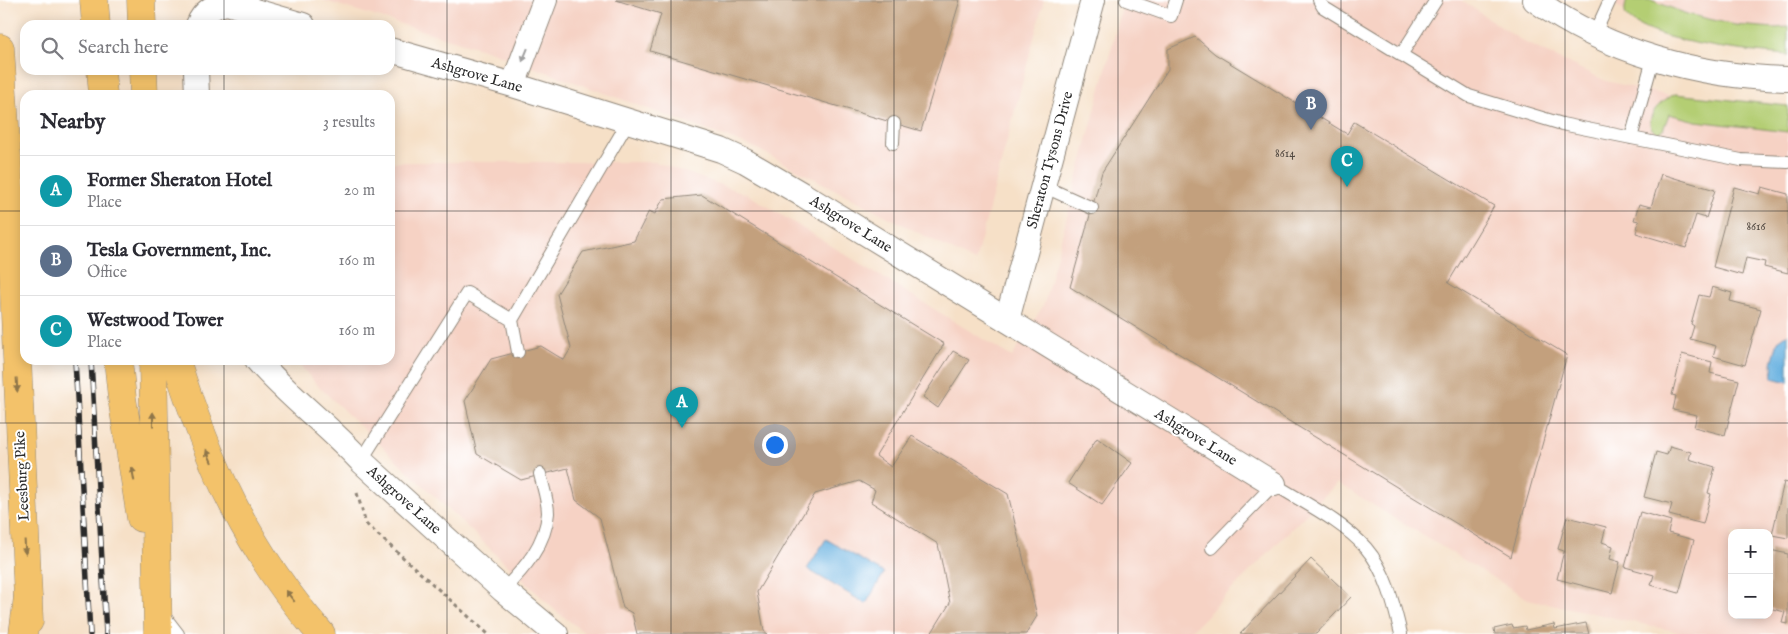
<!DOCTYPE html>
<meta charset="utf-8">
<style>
:root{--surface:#fff;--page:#f2f2f3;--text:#2b2b33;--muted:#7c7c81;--line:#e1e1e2;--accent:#0b8043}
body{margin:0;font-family:"IM FELL English",serif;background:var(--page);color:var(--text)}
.controls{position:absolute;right:15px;bottom:15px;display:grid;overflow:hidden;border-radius:10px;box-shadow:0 2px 12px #0003}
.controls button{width:45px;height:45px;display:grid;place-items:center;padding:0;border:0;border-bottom:1px solid var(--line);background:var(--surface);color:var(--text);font:25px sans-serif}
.you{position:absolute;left:774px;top:444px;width:18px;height:18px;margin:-12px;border:4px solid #fff;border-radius:50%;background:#1a73e8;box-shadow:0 0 0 8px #1a73e833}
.badge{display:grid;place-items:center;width:32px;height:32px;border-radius:50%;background:var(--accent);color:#fff;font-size:16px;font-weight:700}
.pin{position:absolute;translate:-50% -41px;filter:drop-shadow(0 1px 2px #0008)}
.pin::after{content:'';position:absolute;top:26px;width:18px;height:15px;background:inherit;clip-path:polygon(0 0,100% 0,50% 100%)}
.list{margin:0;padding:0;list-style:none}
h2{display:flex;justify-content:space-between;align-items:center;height:65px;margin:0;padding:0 20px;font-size:21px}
h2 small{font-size:16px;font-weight:400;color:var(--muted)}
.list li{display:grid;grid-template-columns:32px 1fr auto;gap:15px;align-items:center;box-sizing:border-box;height:70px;padding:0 20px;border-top:1px solid var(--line)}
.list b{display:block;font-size:19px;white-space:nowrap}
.list p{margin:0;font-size:16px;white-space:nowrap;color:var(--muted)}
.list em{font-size:16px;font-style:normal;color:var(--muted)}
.icon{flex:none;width:28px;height:28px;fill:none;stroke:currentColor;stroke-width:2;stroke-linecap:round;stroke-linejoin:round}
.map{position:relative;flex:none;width:1788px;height:634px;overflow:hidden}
.search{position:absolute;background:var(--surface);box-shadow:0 2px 12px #0003;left:20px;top:20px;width:375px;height:55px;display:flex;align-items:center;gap:12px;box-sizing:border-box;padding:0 18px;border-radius:15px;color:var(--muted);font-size:19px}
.panel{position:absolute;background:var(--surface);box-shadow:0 2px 12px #0003;left:20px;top:90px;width:375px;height:275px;border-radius:15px}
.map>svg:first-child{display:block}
</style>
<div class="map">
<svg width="1788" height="634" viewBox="0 0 1788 634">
<rect width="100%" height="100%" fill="#fff"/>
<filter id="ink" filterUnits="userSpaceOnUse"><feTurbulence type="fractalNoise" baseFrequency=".02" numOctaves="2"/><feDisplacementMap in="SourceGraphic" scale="10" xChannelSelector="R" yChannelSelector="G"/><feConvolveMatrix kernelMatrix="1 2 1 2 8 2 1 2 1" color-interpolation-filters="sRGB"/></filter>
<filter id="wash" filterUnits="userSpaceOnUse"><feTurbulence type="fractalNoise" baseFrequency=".0096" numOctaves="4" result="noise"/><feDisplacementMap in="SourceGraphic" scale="20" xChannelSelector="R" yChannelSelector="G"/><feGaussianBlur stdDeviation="1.12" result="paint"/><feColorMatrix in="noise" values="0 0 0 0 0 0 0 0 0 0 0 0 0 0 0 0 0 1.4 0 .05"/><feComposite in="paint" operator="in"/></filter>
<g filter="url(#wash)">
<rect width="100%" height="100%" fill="#f6e0c7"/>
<!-- built -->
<path fill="#f6d2c4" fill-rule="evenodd" d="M322 0H1044L975 262 753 147 486 50Z
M1124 0H1461L1522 41 1606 81 1738 112H1788V634H1688L1528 599 1337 483 1188 634H586L555 610 317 385 296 360H390V162H655L747 194 1012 357 1044 304ZM1732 533H1769V615H1732Z
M1605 0H1788V38L1630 13Z"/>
<!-- green -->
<path fill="#b4ce73" stroke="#707c4f" d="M1627 0H1651L1687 14 1735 25 1775 28 1788 27V55C1751 52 1654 43 1628 18 1623 13 1625 6 1627 0Z
M1675 94 1788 106V132L1696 121 1669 114 1663 130 1657 133 1651 128C1647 112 1662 101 1675 94Z"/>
<!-- water -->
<path fill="#68b1e0" stroke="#4a6e86" d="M1788 334V382L1773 378 1772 363 1778 341Z
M826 539 884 573 866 604 807 569Z"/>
<g id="blocks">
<!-- building -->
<path fill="#c3a07d" d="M616 0H960L921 131 650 51 661 14Z
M1195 37 1215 54 1347 134 1354 122 1494 206 1448 283 1567 355 1511 557 1070 287 1102 172 1168 69V49Z
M1661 174 1715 190 1706 218 1696 215 1686 248 1636 233 1639 221 1634 220 1639 204 1651 207Z
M1734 187 1760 194 1762 187 1788 194V273L1764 267 1765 262 1746 258 1742 275 1713 267Z
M702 195 944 344 876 456 891 467 912 436 1008 494 1037 616 1026 634H931L950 603 938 544 871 502 875 490 859 481 815 494 757 592 764 631 768 634H637L632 613 623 608 600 518 576 500 568 468 521 480 477 454 465 401 491 359 541 346 564 360 571 348 557 294 583 252 634 241 649 211 655 214 663 199Z
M1712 287 1732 293 1730 301 1761 309 1745 365 1713 356 1716 346 1690 339 1694 326 1691 324 1699 295 1709 297Z
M953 351 969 360 938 408 923 397Z
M1682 354 1712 362 1710 373 1739 380 1725 435 1694 427 1697 415 1673 410 1676 396 1672 395Z
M1097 438 1132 463 1102 505 1068 483Z
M1670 446 1691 452 1689 459 1715 467 1708 493 1711 494 1703 524 1669 515 1672 504 1644 497 1656 452 1667 455Z
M1784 482 1788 483V538L1772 535Z
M1640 512 1671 521 1668 533 1694 540 1679 593 1651 585 1654 575 1625 567Z
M1567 517 1606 527 1602 542 1613 546 1610 559 1620 562 1612 593 1557 579 1564 551 1558 549Z
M1770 550 1788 554V624L1782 623 1785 612 1769 608Z
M1311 559 1351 597 1316 634H1240Z
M1586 623 1589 634H1495L1494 629 1512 625 1513 628 1525 626 1526 630 1554 624 1555 629Z"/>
</g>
</g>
<g filter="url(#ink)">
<use href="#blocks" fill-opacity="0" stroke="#908679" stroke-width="1"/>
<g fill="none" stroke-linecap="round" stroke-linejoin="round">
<!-- service casing -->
<g stroke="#908679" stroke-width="14">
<path id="service" d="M1126 0 1171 16 1176 0
M1319 0 1323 7 1469 96 1562 124 1741 160 1788 162
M1594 35 1610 0
M1401 55 1436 0
M1631 138 1653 59
M893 143 894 123
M1043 186 1092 208
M512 320 518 352
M361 461 467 293 512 320 628 122
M1212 548 1274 484C1304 503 1342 521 1366 548 1386 571 1394 605 1401 634
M503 590C524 569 546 544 548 513 548 501 543 487 540 474
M161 612 178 634"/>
</g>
<!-- minor casing -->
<g stroke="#908679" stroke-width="26">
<path id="minor" d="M1535 0C1607 52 1699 77 1788 79
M198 25C203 12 214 5 227 3L303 25
M390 50 513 85 721 150 745 161 805 196 1274 484
M196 70 197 95
M513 85 545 0
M1007 320 1093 0
M257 360C289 397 328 425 361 461L503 590 556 634"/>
</g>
<!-- trunk casing -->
<g stroke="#908679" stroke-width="29">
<path id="trunk" d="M94 0 96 25
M141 0 142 25
M0 48 10 203 29 621
M101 70 103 95
M143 70 144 95
M118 360 122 398 141 518
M153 360 158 634"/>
</g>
<!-- motorway casing -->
<g stroke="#908679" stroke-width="29">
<path id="motorway" d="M176 360C208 463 249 553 321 634
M23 634 28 597"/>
</g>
<!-- path -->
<path stroke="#908679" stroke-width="3" stroke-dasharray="4 4" stroke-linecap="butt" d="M357 493 366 524 488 634"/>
<!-- service -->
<use href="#service" stroke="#fff" stroke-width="12"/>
<!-- minor -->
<use href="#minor" stroke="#fff" stroke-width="24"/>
<!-- trunk -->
<use href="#trunk" stroke="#f3c26a" stroke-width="28"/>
<!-- motorway -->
<use href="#motorway" stroke="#f3c26a" stroke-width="28"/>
<!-- rail casing -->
<g stroke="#2b2b2b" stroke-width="5.5">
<path id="rail" d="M75 360 90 634
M91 360 106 634"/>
</g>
<!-- rail -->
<use href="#rail" stroke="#fff" stroke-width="4" stroke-dasharray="11" stroke-linecap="butt"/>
</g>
<!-- one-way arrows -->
<defs><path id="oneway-solid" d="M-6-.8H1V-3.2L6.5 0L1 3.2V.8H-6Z" transform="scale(1.25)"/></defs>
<use fill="#a0a0a0" href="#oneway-solid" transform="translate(525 55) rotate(112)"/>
<g fill="#8f764a">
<use href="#oneway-solid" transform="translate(17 385) rotate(87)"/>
<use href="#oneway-solid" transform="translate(153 419) rotate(-90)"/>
<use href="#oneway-solid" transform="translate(209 456) rotate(-113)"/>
<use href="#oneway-solid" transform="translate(133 474) rotate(-100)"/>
<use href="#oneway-solid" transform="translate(25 547) rotate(87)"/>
<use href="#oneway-solid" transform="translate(290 596) rotate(-128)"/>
</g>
</g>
<!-- grid -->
<path fill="none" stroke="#2b2b2b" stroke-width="1" stroke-opacity="0.55" d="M224 0V25M447 0V634M671 0V634M894 0V634M1118 0V634M1341 0V634M1565 0V634M224 70V95M0 211H25M390 211H1788M224 360V634M0 423H1788"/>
<g text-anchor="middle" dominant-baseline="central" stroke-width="4" stroke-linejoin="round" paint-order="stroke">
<!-- number labels -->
<g font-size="12" fill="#514840">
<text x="1285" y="153">8614</text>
<text x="1756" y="226">8616</text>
</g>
<!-- street labels -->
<g font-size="15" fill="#2b2b2b" stroke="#fff">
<text transform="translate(477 75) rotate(16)">Ashgrove Lane</text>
<text transform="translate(1050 160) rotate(-75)">Sheraton Tysons Drive</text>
<text transform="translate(851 224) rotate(32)">Ashgrove Lane</text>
<text transform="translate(1196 437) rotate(32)">Ashgrove Lane</text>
<text transform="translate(22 476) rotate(-93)">Leesburg Pike</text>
<text transform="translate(404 500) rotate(42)">Ashgrove Lane</text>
</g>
</g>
</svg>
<div class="controls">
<button>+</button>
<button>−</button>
</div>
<div class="you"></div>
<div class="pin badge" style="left:682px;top:428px;background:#0f9aa8">A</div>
<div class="pin badge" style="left:1311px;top:130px;background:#5c6f8a">B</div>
<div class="pin badge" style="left:1347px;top:187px;background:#0f9aa8">C</div>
<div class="search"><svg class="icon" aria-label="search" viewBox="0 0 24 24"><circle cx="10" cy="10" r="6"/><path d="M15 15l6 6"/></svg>Search here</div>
<section class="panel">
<h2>Nearby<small>3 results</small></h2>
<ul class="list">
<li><span class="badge" style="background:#0f9aa8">A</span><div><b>Former Sheraton Hotel</b><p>Place</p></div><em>20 m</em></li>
<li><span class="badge" style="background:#5c6f8a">B</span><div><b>Tesla Government, Inc.</b><p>Office</p></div><em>160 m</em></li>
<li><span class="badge" style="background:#0f9aa8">C</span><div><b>Westwood Tower</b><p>Place</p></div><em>160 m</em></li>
</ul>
</section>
</div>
